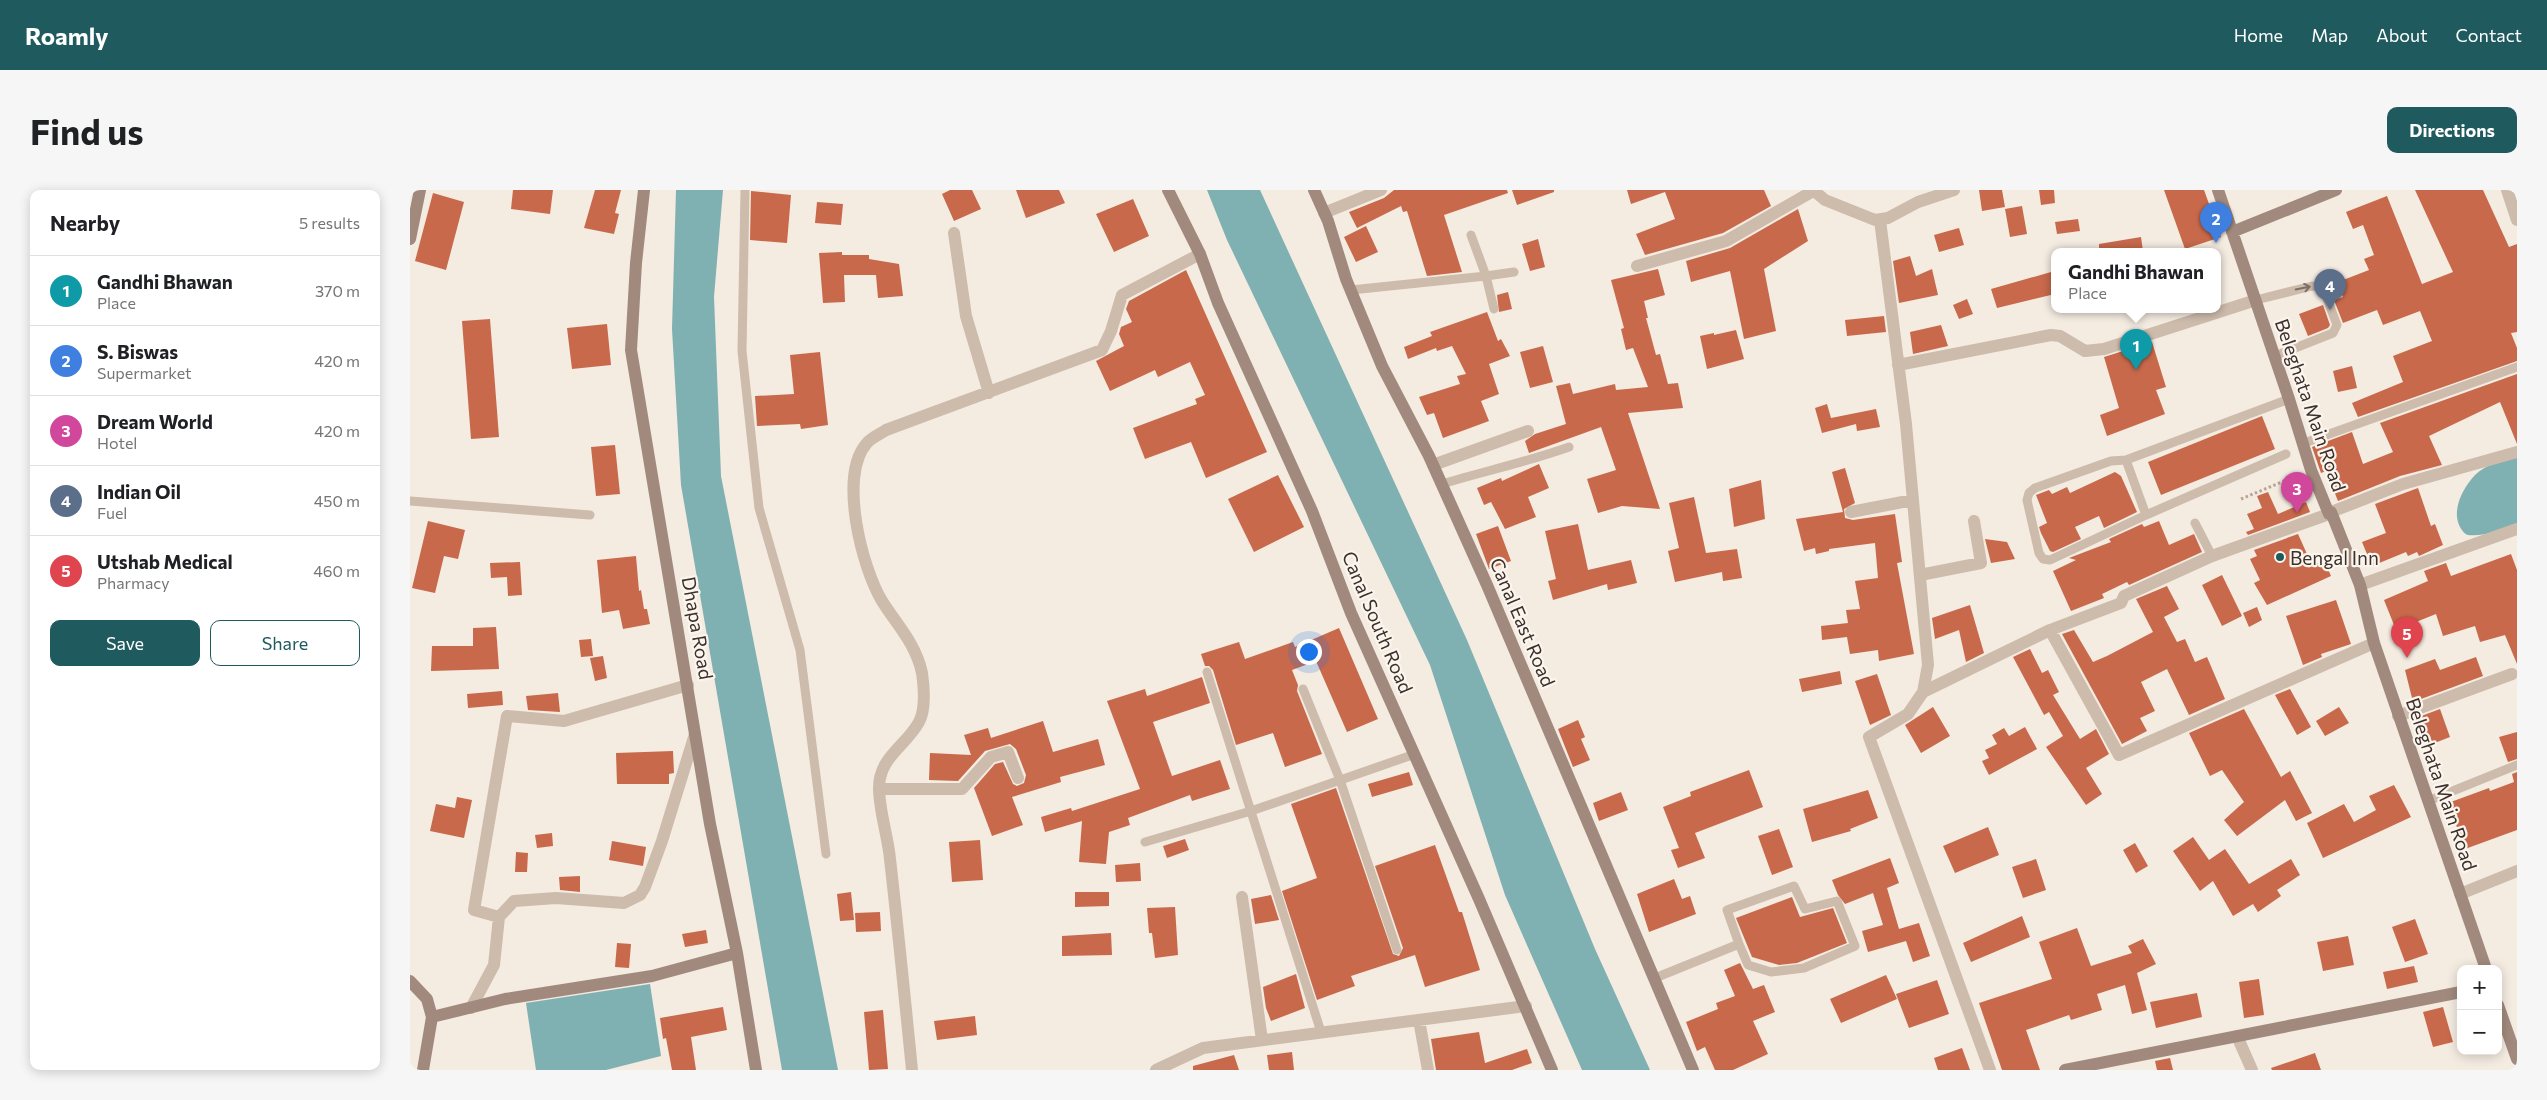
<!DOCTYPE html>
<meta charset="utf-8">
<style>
:root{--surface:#fff;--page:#f6f6f6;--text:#202124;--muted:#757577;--line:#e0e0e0;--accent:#1f5a5e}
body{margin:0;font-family:Commissioner,sans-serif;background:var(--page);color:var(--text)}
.controls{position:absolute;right:15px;bottom:15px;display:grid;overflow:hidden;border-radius:10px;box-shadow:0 2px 12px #0003}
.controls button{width:45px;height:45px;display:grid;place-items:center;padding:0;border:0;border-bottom:1px solid var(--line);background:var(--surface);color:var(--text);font:25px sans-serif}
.you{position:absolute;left:898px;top:461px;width:18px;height:18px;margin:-12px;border:4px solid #fff;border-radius:50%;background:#1a73e8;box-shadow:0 0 0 8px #1a73e833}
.badge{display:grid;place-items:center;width:32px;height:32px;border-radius:50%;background:var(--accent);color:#fff;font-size:16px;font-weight:700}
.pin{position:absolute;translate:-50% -41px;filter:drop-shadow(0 1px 2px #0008)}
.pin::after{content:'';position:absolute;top:26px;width:18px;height:15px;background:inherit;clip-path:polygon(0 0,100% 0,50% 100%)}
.popup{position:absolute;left:1641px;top:58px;width:170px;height:65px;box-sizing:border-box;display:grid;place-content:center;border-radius:10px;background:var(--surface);filter:drop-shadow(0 1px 4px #0005);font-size:16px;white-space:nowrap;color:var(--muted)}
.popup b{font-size:19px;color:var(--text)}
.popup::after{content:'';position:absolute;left:50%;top:100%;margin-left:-10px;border:10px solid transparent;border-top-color:var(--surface)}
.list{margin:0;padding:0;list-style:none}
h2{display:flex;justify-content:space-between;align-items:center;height:65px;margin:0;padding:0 20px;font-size:21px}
h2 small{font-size:16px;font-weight:400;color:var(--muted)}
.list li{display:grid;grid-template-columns:32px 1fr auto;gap:15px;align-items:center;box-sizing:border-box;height:70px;padding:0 20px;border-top:1px solid var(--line)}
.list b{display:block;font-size:19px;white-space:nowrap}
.list p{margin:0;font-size:16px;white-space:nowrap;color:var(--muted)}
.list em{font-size:16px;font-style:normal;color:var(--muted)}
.actions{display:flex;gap:10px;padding:15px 20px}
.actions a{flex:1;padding:11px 0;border:1px solid var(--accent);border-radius:10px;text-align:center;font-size:18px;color:var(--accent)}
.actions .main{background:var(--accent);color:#fff}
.map{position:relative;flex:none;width:2107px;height:880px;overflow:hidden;border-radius:10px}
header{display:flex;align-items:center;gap:30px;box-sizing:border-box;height:70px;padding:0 25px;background:var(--accent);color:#fff}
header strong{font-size:24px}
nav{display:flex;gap:28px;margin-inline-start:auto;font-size:18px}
.intro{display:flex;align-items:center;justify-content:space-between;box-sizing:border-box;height:120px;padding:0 30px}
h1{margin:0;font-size:35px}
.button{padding:12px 22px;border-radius:10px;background:var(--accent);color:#fff;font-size:18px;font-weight:700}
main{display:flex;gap:30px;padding:0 30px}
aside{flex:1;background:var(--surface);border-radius:10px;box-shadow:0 2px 12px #0003}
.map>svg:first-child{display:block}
</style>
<header>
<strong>Roamly</strong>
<nav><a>Home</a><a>Map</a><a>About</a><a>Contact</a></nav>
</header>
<div class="intro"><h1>Find us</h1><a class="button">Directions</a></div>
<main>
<aside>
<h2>Nearby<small>5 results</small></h2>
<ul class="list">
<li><span class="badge" style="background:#0f9aa8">1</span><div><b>Gandhi Bhawan</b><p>Place</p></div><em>370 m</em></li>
<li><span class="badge" style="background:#3f7fe0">2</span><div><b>S. Biswas</b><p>Supermarket</p></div><em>420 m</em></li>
<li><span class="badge" style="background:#d1479c">3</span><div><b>Dream World</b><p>Hotel</p></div><em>420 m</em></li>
<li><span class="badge" style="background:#5c6f8a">4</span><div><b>Indian Oil</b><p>Fuel</p></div><em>450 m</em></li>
<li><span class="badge" style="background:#e0444e">5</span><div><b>Utshab Medical</b><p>Pharmacy</p></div><em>460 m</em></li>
</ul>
<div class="actions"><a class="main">Save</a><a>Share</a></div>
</aside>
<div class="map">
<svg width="2107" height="880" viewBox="0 0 2107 880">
<rect width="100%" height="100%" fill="#f4ebe1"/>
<!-- water -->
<path fill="#7fb0b2" d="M266 0H313L304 107 311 286 428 880H372L271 295 262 139Z
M797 0H850L1057 450 1185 759 1240 880H1172L1095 705 1020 475 817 50Z
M2107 264V334C2094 340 2072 347 2058 345 2054 344 2052 340 2050 337 2041 320 2053 298 2065 285 2076 274 2094 270 2107 264Z
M240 794 251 866 196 880H126L116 813Z"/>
<!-- building -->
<path fill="#c8694b" d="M103 0H143L140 24 101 19Z
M185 0H211L205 23 209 24 204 44 174 38Z
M540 0H562L571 19 544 31 532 4Z
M606 0H649L655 13 616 28Z
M984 0H1097L1098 3 1034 25 1052 82 1017 86 997 21 993 22 991 16 947 38 939 22 974 8Z
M1102 0H1144V2L1107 15Z
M1217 0H1354L1361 16 1313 43 1235 65 1226 44 1265 29 1255 2 1221 14Z
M1569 0H1592L1595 17 1572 21Z
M1629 0H1644L1645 13 1631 15Z
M1754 0H1794L1811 47 1775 59Z
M2005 0H2073L2099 57 2107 54V142L2101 143 2107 158V171L1948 227 1942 213 1993 192 1983 166 2022 151 2010 121 1973 135 1967 120 1933 133 1924 110 1933 107 1928 92 1959 80 1954 69 1964 65 1953 35 1943 39 1936 22 1977 6 2012 94 2043 82Z
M341 1 381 5 377 53 340 50Z
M23 3 54 12 36 80 5 71Z
M723 9 739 46 704 62 686 24Z
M407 12 433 14 431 35 405 33Z
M1612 16 1617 44 1600 47 1595 19Z
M1388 19 1398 51 1354 79 1366 141 1334 149 1320 81 1281 92 1276 71 1320 58Z
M1668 29 1670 41 1647 44 1645 32Z
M956 36 968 62 946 72 934 47Z
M1549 38 1554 55 1529 62 1524 45Z
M1731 47 1733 61H1689V54Z
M1128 49 1135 77 1120 81 1112 54Z
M432 62V65H459V69L489 74 493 106 468 108 466 85H434L435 112 413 113 409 63Z
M1500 66 1506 86 1522 79 1528 105 1489 113 1483 71Z
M1248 79 1255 105 1234 111 1238 128H1236L1246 165 1250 164 1258 194 1268 193 1273 218 1218 223 1250 319 1212 316 1188 323 1177 289 1206 280 1191 237 1119 263 1115 251 1125 244 1156 234 1146 196 1160 193 1163 204 1205 194 1206 200 1238 197 1223 158 1216 160 1211 139 1214 138 1201 90Z
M776 80 857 262 796 288 781 252 735 269 723 238 787 214 785 209 795 205 780 172 748 187 745 180 700 201 686 171 714 156 709 144 711 137 722 132 716 119 719 111Z
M1641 82 1645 104 1587 118 1581 99Z
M1098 102 1102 119 1089 122 1087 105Z
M1557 109 1563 124 1549 129 1543 115Z
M1913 115 1920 135 1918 138 1898 146 1889 124Z
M1077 122 1088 151 1091 149 1100 166 1079 174 1089 204 1071 211 1079 231 1033 248 1024 223 1017 225 1009 207 1050 194 1047 186 1056 184 1042 156 1027 161 1026 158 998 169 994 157 1022 146 1020 142Z
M1474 126 1476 142 1437 146 1435 130Z
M80 129 89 247 61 249 52 131Z
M197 134 201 175 162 179 157 138Z
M1531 135 1538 156 1503 164 1500 142Z
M1326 140 1334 169 1297 179 1290 146 1304 143V145Z
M1742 152 1756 197 1746 200 1755 224 1697 246 1690 225 1709 218 1694 167Z
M1133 156 1143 192 1120 198 1110 162Z
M410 162 418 235 391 239 390 234 347 236 345 206 384 204 380 165Z
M1942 176 1947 198 1928 202 1923 181Z
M2107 184V254L2090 212 2019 246 2032 275 1990 286 1928 311 1916 281 1911 283 1902 257 1942 242 1953 274 1983 262 1970 233Z
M1417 214 1421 228 1466 219 1470 237 1447 241 1446 234 1412 243 1405 218Z
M1852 226 1865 259 1751 305 1738 272Z
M205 255 210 304 186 306 181 257Z
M1129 274 1139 298 1118 307 1126 327 1095 339 1081 312 1074 315 1067 298 1091 288 1092 291Z
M1435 278 1445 313 1434 319 1435 328 1443 330 1485 324 1492 372 1487 373 1504 464 1469 471 1468 460 1440 464 1437 447 1412 450 1411 436 1438 433 1436 420 1450 419 1445 391 1468 388 1465 353 1419 359V361L1406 364 1405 358 1394 361 1386 329 1433 322 1422 282Z
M1705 282 1711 286 1727 322 1694 338 1689 326 1665 337 1671 349 1643 362 1640 361 1631 343 1629 337 1637 333 1626 305 1639 300 1642 304 1657 297 1660 303Z
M868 285 894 337 844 362 818 309Z
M1351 290 1355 329 1324 337 1319 299Z
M2008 298 2021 336 2025 334 2033 355 2009 366 2007 362 1998 366 1996 362 1962 376 1952 352 1976 343 1965 314Z
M1858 302 1868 324 1896 312 1900 322 1838 345 1836 342 1844 339 1837 324 1852 318 1847 306Z
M1284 307 1296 363 1327 359 1332 388 1313 391 1312 382 1265 392 1258 361 1269 358 1259 313Z
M18 331 55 340 48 369 34 366 25 403 2 398Z
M1749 331 1759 355 1784 344 1792 362 1719 395 1717 392 1692 404 1694 408 1661 421 1643 381 1666 370 1659 368 1701 352 1699 349 1732 334 1734 337Z
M1168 334 1178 380 1221 370 1227 393 1198 400 1197 394 1143 410 1138 391 1146 389 1135 341Z
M1088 336 1101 371 1079 379 1066 344Z
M1888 344 1902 375 1914 370 1921 386 1857 415 1844 393 1850 390 1840 369 1847 366 1844 360Z
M1575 349 1597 352 1605 369 1581 373Z
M2101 364 2107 380V474L2095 445 2070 452 2065 436 2033 446 2026 424 1986 440 1974 410 2018 391 2014 381 2036 373 2041 386Z
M226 366 229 401 231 400 234 419H237L240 434 213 439 209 420 192 423 187 370Z
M110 372 112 405 98 406 97 387 81 388 80 373Z
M1812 385 1832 426 1812 436 1792 395Z
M1757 396 1769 419 1754 427 1767 452 1775 449 1785 472 1797 467 1815 509 1779 525 1757 479 1731 492 1745 521 1730 528 1737 541 1712 554 1652 444 1664 440 1683 472 1697 466 1743 442 1726 409Z
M1926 410 1941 454 1911 464 1912 467 1893 475 1876 426Z
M1560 415 1574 463 1556 472 1549 440 1525 449 1522 428Z
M1847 417 1852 430 1839 437 1833 423Z
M86 437 89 479 21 481 22 456H63V438Z
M929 438 968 529 937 542 906 471 882 480 888 495 887 501 912 564 875 577 863 543 826 555 803 480 799 476H795L791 464 829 452 835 469 883 452 885 457Z
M181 449 183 466 171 467 169 450Z
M1620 459 1632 483 1638 480 1649 502 1643 505 1670 549 1686 539 1699 564 1676 578 1692 604 1676 615 1636 557 1653 546 1639 522 1634 525 1603 467Z
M193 466 197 488 185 491 180 468Z
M2066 467 2073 486 2003 512 1995 480 2025 469 2030 480Z
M1430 481 1432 494 1392 502 1389 489Z
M1467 484 1481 525 1460 535 1445 491Z
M792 487 800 513 743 532 762 586 810 570 820 599 782 611 780 605 718 628 720 635 699 642 696 674 669 672 672 631 635 642 631 627 661 618 662 621 730 599 697 511 735 499 737 506Z
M1880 499 1901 537 1887 545 1865 505Z
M92 501 93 515 58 518 57 504Z
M148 503 150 522 118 520 116 506Z
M1523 517 1540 546 1511 563 1495 535Z
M1929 517 1939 533 1915 546 1906 531Z
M1834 519 1871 587 1880 581 1902 623 1886 631 1875 610 1827 646 1814 630 1834 612 1812 580 1800 586 1779 543Z
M2030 519 2040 547 2017 556 2006 528Z
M1168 530 1175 547 1171 549 1180 570 1163 577 1148 539Z
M633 531 643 562 688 549 695 575 650 587 651 592 602 607 613 635 582 646 564 598 585 574 593 572 603 594 607 596 614 593 616 585 606 559 600 554 575 561 548 591 519 590 520 563 561 565 554 545 578 538 581 548Z
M1615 537 1627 559 1579 585 1572 571 1579 568 1575 560 1587 554 1582 545 1594 538 1599 546Z
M2107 542V569L2098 572 2089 547Z
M263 561 264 583 259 584V594H207L206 563Z
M1339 580 1353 617 1285 643 1295 668 1268 678 1261 660 1269 658 1253 617 1281 606 1280 602Z
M999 582 1003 595 962 607 958 594Z
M2107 582V640L2055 659 2038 613 2079 598 2080 601 2104 592 2102 584Z
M1984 595 2001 627 1913 668 1897 633 1934 614 1944 632 1966 620 1959 606Z
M926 598 983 764 989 766 993 758 965 676 1025 655 1049 722H1052L1070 780 1015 797 1005 765 941 786 945 796 907 810 872 701 907 688 881 614Z
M1458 600 1468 628 1440 639 1441 641 1402 652 1393 619Z
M1211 602 1218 620 1189 631 1183 613Z
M47 607 62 610 54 648 20 641 26 614 45 618Z
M1578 637 1589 665 1545 683 1533 656Z
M1369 639 1383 677 1362 685 1348 646Z
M142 643 143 656 127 658 125 645Z
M1783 647 1799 670 1815 659 1839 694 1881 669 1890 685 1867 700 1871 706 1848 722 1843 714 1823 726 1803 691 1790 701 1763 661Z
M775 649 779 660 757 668 753 656Z
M570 650 573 690 542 692 539 652Z
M202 651 236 657 233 676 199 670Z
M1725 653 1738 676 1726 683 1713 660Z
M106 662 118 663 117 682H105Z
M1480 668 1489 693 1477 698 1489 739 1509 733 1520 766 1503 772 1496 751 1458 762 1452 741 1473 735 1463 703 1435 714 1428 705 1422 690Z
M1626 669 1636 700 1613 708 1602 677Z
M730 673 731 691 706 692 705 675Z
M170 686V702L150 700 149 687Z
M1264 689 1272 709 1280 706 1286 724 1239 742 1227 704Z
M441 702 444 730 430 731 427 704Z
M665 702H699V716L665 717Z
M861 705 869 730 845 734 841 709Z
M1382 707 1390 727 1423 718 1437 753 1387 773 1369 775 1342 767 1326 728Z
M765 717 768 765 745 768 742 743H739L737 718Z
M470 722 471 741 446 742 445 723Z
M1612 726 1620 747 1561 772 1553 753Z
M2005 729 2018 764 1995 772 1982 737Z
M1667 738 1681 776 1722 763 1718 756 1733 749 1746 774 1727 783 1737 820 1722 824 1715 795 1687 804 1692 820 1661 830 1659 825 1616 840 1630 880H1592L1569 813 1642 789 1629 752Z
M296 740 298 753 275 757 272 744Z
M701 743 702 765 652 766V746Z
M1938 746 1944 775 1913 781 1907 752Z
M207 753 221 754 219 778 205 777Z
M1330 773 1343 799 1354 795 1365 822 1343 831 1358 864 1323 880H1305L1295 857 1287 861 1276 832 1308 819 1306 813 1325 806 1314 780Z
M2004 776 2008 792 1977 799 1973 782Z
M886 784 895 818 861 831 856 818 853 797Z
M1476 785 1487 809 1431 833 1420 809Z
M1849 789 1854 825 1834 828 1829 792Z
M1527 790 1539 824 1499 838 1486 804Z
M1787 803 1792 827 1746 838 1740 812Z
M313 817 317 840 281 847 286 880H262L256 848 253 849 250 828Z
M2033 817 2043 852 2023 857 2013 822Z
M473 820 478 879 459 880 454 822Z
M565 826 567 845 527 850 524 831Z
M1069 842 1075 873 1117 859 1122 873 1102 880H1026L1021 849Z
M1552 858 1560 880H1528L1524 868Z
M882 862 884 880H859L857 865Z
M1905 863 1911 880H1862L1861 878Z
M824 865 829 880H783V876Z
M1760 868 1763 880H1747L1745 871Z"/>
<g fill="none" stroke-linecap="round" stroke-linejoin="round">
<!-- path -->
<path stroke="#b9a596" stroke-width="3" stroke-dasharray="2.5 2.5" stroke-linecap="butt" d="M1831 309 1891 284"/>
<!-- lane -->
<path stroke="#cdbbac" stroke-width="9" d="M335 0 332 161 349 318 390 460 416 664
M941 100 1076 86 1061 45
M1846 110 1902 96 1913 98 1927 135 1923 143 1865 166
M1084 119 1076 86 1104 82
M1894 253 2107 177
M1716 270 1736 325 1640 370 1633 369 1629 363 1617 310 1619 303 1625 298 1701 271 1716 270 1879 209
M1032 294C1075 281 1117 272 1159 257
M0 311 180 325
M1736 325 1876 264
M1785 333 1802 366
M797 482C835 602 872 722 911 842
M893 499 930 590 987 760
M2018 611 2107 575
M735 652 841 621 1005 564
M1245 788 1329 754 1338 775 1361 782 1394 778 1445 756 1427 711 1395 719 1384 696 1317 720 1329 754"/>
<!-- street -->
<path stroke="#cdbbac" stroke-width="12" d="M1403 0 1415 10 1465 30 1478 28 1508 12 1544 0
M2097 0 2107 30
M914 23 971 0
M1470 30 1496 234 1518 475 1513 502 1498 524 1459 547 1580 880
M544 43 556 126 579 203
M1227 76 1316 51 1403 1
M1488 175 1641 145 1650 146 1675 161 1694 159 1846 110
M1023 275 1118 241
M1441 322 1503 310
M1921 322 1993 294 2107 262
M1510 385 1571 373 1564 331
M1950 395 2107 339
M1640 440 1709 565 1964 453
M1513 502 1640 440 1711 413 1714 406 1802 366 1919 324
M1988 526 2102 484
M469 599H552L581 567 598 562 608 588
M2050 704 2107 681
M832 707 852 850
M89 727 64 720 97 526 154 531 278 495
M61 818 84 775 89 727 104 711 146 708 214 713 230 705 235 697 252 651 285 544
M1009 830 1018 880
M1827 846 1842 880
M502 880C495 810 488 739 480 669 478 647 469 620 469 598 469 567 496 556 509 532 516 519 514 497 512 483 506 454 487 435 472 411 452 378 428 285 457 253 461 248 470 244 476 240L692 160 701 141 712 105 790 64
M746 880 793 858 1116 816"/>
<!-- secondary -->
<path stroke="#a18a7d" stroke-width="12" d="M234 0 226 73 221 160 300 634 327 763 346 880
M758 0 790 64 808 113 902 321 941 423 1069 709 1142 880
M904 0 918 31 936 89 972 176 1019 266 1077 395 1283 880
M1808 0 1879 209 1901 280 1919 324 1921 322 1950 395 1964 453 2076 779
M1822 42 1926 0
M0 49 10 0
M0 791 17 809 22 827 13 880
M2088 815 2107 869
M22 827 95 809 242 786 327 763
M1655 880 2051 802"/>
</g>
<!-- one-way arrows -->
<defs><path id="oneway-shaft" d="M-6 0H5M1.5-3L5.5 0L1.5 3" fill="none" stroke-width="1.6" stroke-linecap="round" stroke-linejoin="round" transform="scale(1.25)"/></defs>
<use stroke="#7d6f65" href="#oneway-shaft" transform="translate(1893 98) rotate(-11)"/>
<!-- markers -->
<circle fill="#1f5a5e" stroke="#fbf5ee" stroke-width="2" cx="1870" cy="367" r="5"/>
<g text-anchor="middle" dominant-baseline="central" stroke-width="4.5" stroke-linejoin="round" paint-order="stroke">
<!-- street labels -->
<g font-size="19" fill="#3b302b" stroke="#fbf5ee">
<text transform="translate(1901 215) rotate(71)">Beleghata Main Road</text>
<text transform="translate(968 432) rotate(67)">Canal South Road</text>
<text transform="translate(1113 432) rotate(67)">Canal East Road</text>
<text transform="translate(288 438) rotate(80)">Dhapa Road</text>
<text transform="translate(2032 594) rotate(71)">Beleghata Main Road</text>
</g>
<!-- poi labels -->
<g font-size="19" fill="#3b302b" stroke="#fbf5ee" text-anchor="start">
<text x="1880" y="367">Bengal Inn</text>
</g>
</g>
</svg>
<div class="controls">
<button>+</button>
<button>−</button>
</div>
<div class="you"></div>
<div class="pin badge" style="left:1726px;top:180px;background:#0f9aa8">1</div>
<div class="popup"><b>Gandhi Bhawan</b>Place</div>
<div class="pin badge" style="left:1806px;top:53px;background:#3f7fe0">2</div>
<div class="pin badge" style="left:1887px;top:323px;background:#d1479c">3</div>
<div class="pin badge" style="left:1920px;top:120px;background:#5c6f8a">4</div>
<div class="pin badge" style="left:1997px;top:468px;background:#e0444e">5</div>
</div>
</main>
